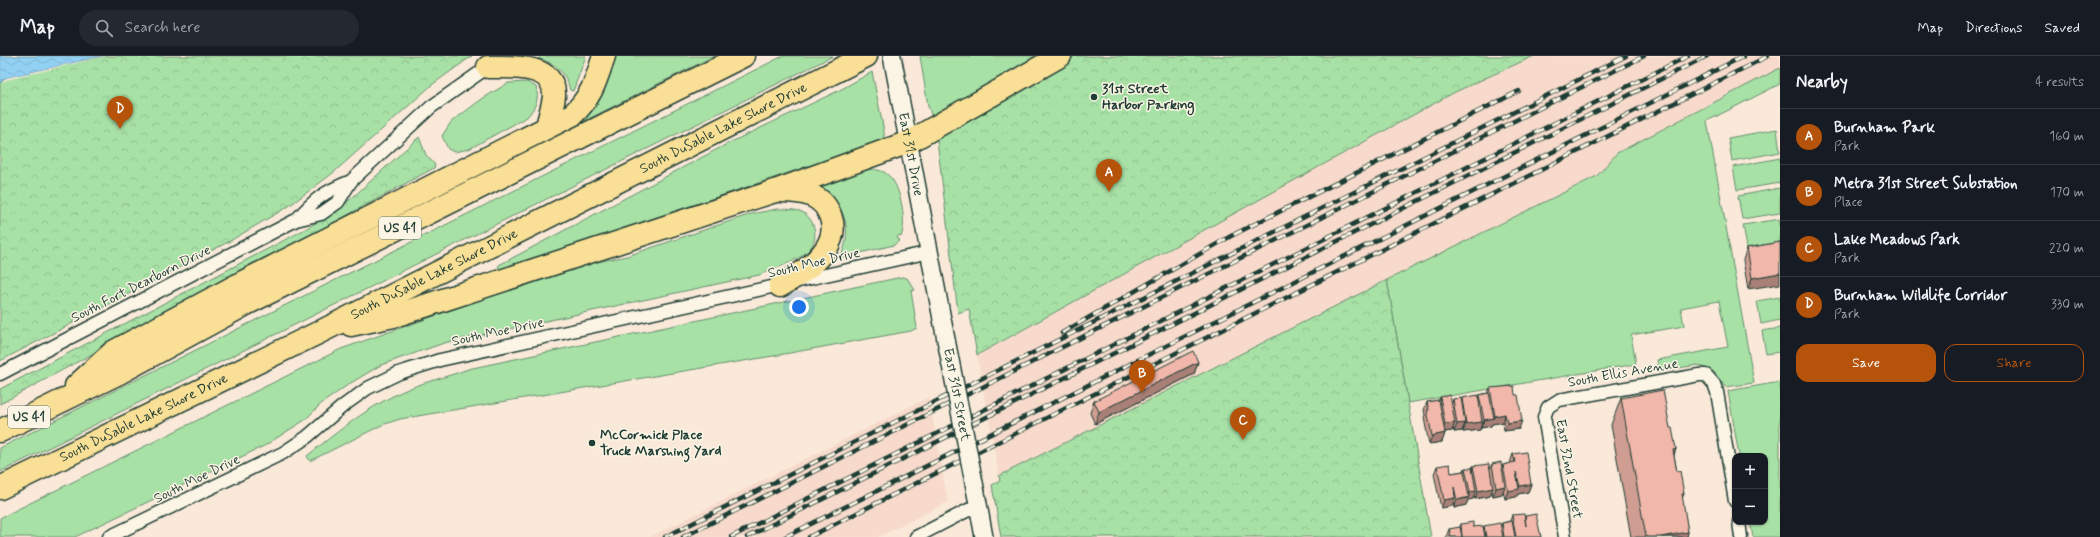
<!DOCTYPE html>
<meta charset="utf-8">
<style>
:root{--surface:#171b24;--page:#242831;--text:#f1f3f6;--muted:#9ea1a6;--line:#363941;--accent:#b45309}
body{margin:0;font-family:Mynerve,sans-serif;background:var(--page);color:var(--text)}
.controls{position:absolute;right:12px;bottom:12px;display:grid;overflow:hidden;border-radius:8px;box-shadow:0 1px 3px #0004}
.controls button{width:36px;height:36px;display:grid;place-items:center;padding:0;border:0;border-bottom:1px solid var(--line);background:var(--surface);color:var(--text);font:20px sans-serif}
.you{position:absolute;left:799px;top:251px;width:14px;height:14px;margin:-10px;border:3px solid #fff;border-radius:50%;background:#1a73e8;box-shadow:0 0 0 6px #1a73e833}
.badge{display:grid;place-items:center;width:26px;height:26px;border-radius:50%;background:var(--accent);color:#fff;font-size:13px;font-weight:700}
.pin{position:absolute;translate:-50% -33px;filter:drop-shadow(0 1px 2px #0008)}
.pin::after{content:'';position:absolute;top:21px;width:14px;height:12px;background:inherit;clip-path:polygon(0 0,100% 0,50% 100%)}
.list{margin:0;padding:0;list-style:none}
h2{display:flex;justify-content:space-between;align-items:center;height:52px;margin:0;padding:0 16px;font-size:17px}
h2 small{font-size:13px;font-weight:400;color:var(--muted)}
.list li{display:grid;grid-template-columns:26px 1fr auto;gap:12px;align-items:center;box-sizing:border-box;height:56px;padding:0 16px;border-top:1px solid var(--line)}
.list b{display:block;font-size:15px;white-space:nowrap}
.list p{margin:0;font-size:13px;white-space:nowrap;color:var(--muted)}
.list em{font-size:13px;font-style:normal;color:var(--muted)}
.actions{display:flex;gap:8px;padding:12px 16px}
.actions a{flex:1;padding:9px 0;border:1px solid var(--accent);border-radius:12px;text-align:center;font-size:14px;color:var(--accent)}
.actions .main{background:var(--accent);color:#fff}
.icon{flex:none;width:22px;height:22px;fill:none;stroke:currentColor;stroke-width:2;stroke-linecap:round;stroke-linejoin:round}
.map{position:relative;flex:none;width:1780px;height:481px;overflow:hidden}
header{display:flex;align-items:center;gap:24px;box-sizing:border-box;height:56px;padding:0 20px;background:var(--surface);border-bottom:1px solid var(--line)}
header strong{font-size:19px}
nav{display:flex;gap:22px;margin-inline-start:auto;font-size:14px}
.search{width:280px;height:36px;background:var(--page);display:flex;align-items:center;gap:10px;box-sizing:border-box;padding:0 14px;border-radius:22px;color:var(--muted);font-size:15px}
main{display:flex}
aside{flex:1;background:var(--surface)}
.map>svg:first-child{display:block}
</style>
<header>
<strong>Map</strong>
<div class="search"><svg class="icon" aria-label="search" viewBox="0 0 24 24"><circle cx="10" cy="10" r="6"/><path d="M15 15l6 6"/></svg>Search here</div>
<nav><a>Map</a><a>Directions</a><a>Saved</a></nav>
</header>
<main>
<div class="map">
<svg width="1780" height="481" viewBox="0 0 1780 481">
<defs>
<pattern id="park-crowns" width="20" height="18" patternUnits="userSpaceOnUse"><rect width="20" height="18" fill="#a8e1a6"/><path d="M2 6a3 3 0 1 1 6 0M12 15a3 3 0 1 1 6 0" fill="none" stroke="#90c290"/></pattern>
<pattern id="water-waves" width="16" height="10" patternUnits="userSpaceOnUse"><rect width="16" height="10" fill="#92d1f3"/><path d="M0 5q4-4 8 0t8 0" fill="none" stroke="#7db4d1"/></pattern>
</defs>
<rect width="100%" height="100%" fill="#fae9d9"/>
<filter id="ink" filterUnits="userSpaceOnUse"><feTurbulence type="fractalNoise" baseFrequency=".025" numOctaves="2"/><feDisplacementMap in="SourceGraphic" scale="8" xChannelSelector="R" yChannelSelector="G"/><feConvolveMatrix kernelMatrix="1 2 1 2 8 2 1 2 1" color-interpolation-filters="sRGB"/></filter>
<g filter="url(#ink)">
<!-- built -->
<path fill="#f7dacb" d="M1534 0H1780V28L999 420 977 299 1455 36Z
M929 341 948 446 878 481H650Z"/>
<!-- grass -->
<path fill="#a8e1a6" stroke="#648f6d" d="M540 0H586L573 35 570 34C566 17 556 7 539 3Z
M611 0H714L570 72Z
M783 0H833L0 416V392Z
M920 0H1042L932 61 928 50Z
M1780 12V28L1707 65 1754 327 1725 331 1714 316 1698 309 1659 315 1657 304 1728 291 1719 245 1681 252 1684 270 1631 279 1636 308 1408 347 1387 224 1597 120 1617 97Z
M872 16 884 75V81L880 86 501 214 498 213 499 209 729 87 838 35Z
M527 26 536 31C540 43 535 52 527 61L469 93 454 96 448 93 442 80 451 66 482 43 508 27Z
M1777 73 1780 96 1732 105 1728 82Z
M1780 102V127L1737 134 1733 111Z
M872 113C878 114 885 115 889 120 901 130 907 167 901 181L899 179 897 182 900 184 894 189 843 201 841 199C850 182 848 160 835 145 830 140 824 135 820 129L862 114Z
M1780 132V157L1742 163 1738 140Z
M777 153C785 153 794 153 802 156 814 162 819 180 811 191 803 204 773 213 759 219L444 287 381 309 349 328 321 348 305 364 264 390 75 481H0V462L341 293 576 210 627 200 751 158Z
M1780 163V187L1747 192 1743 169Z
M902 221 907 222 915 234 911 235 917 272 911 275 773 300 400 363 382 369 310 405 307 400C336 377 365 353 399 337 421 326 445 322 468 313Z
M1780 241V264L1761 268 1757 245Z
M1780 272V296L1766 298 1762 275Z
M1780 326V481H1753L1750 466H1765V400H1739L1728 335Z"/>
<!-- park -->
<path fill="url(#park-crowns)" stroke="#648f6d" d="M104 0H472L433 28 333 117 289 150 230 185 0 305V27L6 22Z
M1075 0H1534L1455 36 977 299 969 253 958 257 937 84 938 81Z
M419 81 426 99 435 109 434 112 0 348V333L298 177 328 160 352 142Z
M1387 224 1431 481H1001L992 429 1000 425 999 420Z"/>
<!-- water -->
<path fill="url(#water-waves)" stroke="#6496a7" d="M0 0H104L6 22 0 27Z"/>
<!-- pier -->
<path fill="#fae9d9" d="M104 0H106L6 24 0 29 6 22Z"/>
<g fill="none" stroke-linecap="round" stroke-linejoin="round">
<!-- minor casing -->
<g stroke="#1f3d34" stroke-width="15">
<path id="minor" d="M296 164C316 142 324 136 351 125
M0 318 296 164 321 158 338 146 351 125 431 51 492 8
M1739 466 1741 481
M109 481 283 397 307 381 343 350 368 332 399 317 440 304 930 196
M916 481 978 449
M1565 481 1544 361 1548 351 1559 344 1699 319H1706L1714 328 1717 336 1735 445"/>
</g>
<!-- secondary casing -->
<g stroke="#1f3d34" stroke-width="20">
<g id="secondary">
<path id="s1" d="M892 0 942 263"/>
<path d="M976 437 984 481"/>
</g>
</g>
<!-- motorway casing -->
<g stroke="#1f3d34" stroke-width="25">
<g id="motorway">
<path d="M488 11C509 11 556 7 554 40 553 50 549 61 547 71"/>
<path d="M780 135C803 135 824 138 831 162 835 174 832 184 825 194 814 210 797 220 780 230"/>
<path d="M351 269 394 260 775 135 909 86 1060 0"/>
<path d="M76 330 113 296 245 225 572 59C592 41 596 24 604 0"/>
<path d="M0 375 119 317 246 248 743 0"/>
<path id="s2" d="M0 432 322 275 866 0"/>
</g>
</g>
<!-- minor -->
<use href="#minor" stroke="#fcf5e5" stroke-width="12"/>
<!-- secondary -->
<use href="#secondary" stroke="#fcf5e5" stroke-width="17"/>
<!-- motorway -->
<use href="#motorway" stroke="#fadf96" stroke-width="22"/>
<!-- rail casing -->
<g stroke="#1f3d34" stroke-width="4.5">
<path id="rail" d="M1062 277 1231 180 1519 35
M665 481 1626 0
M683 481 1644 0
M731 481 1688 0
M747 481 1707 0
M785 481 1744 0
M809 481 1768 0"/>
</g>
<!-- rail -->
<use href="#rail" stroke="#fcf5e5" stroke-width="3" stroke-dasharray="9" stroke-linecap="butt"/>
<!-- secondary-bridge casing -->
<g stroke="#1f3d34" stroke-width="20" stroke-linecap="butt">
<g id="secondary-bridge">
<path id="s3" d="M942 263 976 437"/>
</g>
</g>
<!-- secondary-bridge -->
<use href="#secondary-bridge" stroke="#fcf5e5" stroke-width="17"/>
</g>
<!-- wall -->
<path fill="#cf9d92" stroke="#1f3d34" d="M1780 186 1748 233 1743 204 1747 192Z
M1198 306 1194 318 1095 368 1090 357 1094 345Z
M1490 332 1519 373 1504 375 1503 366 1492 368 1491 370 1481 372V370L1480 374 1463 376V372L1462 375 1454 376 1453 371 1452 375 1445 376V377L1442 386 1429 388 1424 362 1425 359 1424 354 1427 346 1439 344 1440 341 1452 347 1453 343H1461L1462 342 1478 341 1479 339 1488 337Z
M1621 342 1670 372 1676 393 1674 399 1677 416 1684 438 1682 443 1688 476 1687 481H1631L1611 369Z
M1513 398 1531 428 1528 436 1518 438 1516 441 1505 443 1503 435 1502 438 1493 440 1492 435 1490 440 1475 443 1474 441 1473 443 1468 444 1466 449 1454 452 1453 448 1452 450 1441 452 1434 418 1437 410 1451 417 1464 415 1465 412 1472 413 1473 410 1490 413 1492 408 1502 412 1503 409 1510 407Z
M1512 459 1524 462 1525 460 1541 481H1446L1449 473 1459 472 1461 468 1483 473 1484 470H1501L1502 467 1510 465Z"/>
<!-- shaded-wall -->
<path fill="#a98077" stroke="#1f3d34" d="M1780 217V228L1748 233 1752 222Z
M1198 306 1194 318 1095 368 1099 356Z
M1505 358 1503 366 1492 368 1491 370 1481 372 1484 364 1494 362 1495 360Z
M1522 365 1519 373 1504 375 1507 367Z
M1482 366 1480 374 1463 376 1466 368Z
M1455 367 1452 375 1442 376 1445 368Z
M1465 367 1462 375 1454 376 1457 368Z
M1445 377 1442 386 1429 388 1432 380Z
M1676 393 1666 421 1673 394Z
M1531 428 1528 436 1518 438 1516 441 1505 443 1508 435 1518 433 1520 430Z
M1505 430 1502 438 1493 440 1496 432Z
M1493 432 1490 440 1475 443 1478 435Z
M1476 435 1473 443 1468 444 1466 449 1454 452 1457 444 1468 442 1470 436Z
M1455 442 1452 450 1441 452 1444 444Z
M1688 476 1687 481H1661Z"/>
<!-- building -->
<path fill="#f1b7aa" stroke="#1f3d34" d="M1780 186V217L1752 222 1747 192Z
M1193 295 1198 306 1099 356 1094 345Z
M1514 330 1515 339H1518L1522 365 1507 367 1505 358 1495 360 1490 332Z
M1663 334 1670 372H1672L1676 393 1673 394 1677 416 1680 415 1684 438H1682L1688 476 1661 481H1646L1621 342Z
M1489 337 1494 362 1484 364 1479 339Z
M1450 339 1455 367 1445 368 1440 341Z
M1478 339 1482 366 1466 368 1462 342Z
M1461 342 1465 367 1457 368 1453 343Z
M1439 344 1445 377 1432 380 1427 354H1429L1427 346Z
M1526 396 1531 428 1520 430 1516 416 1519 433 1508 435 1503 409 1515 406 1513 398Z
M1501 406 1505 430 1496 432 1492 408Z
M1450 408 1451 417 1464 415 1469 441 1457 444 1454 431 1455 442 1444 444 1437 410Z
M1489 408 1493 432 1478 435 1473 410Z
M1465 412H1472L1476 435 1470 436Z
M1524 458 1526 470 1525 460 1536 458 1541 481H1516L1512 459Z
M1512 465 1515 481H1504L1502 467Z
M1473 466V471L1483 470 1485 481H1462L1461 468Z
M1500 467 1503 481H1486L1484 470Z
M1460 471 1462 481H1451L1449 473Z"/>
</g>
<!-- markers -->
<g fill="#1f3d34" stroke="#fcf5e5" stroke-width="1.5">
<circle cx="1094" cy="41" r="4"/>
<circle cx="592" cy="387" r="4"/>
</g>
<g text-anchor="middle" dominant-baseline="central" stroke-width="3" stroke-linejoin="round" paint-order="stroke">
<!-- shield labels -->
<g fill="#fcf5e5" stroke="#617469" stroke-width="1">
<rect x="379" y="161" width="42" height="22" rx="3"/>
<rect x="8" y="350" width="42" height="22" rx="3"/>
</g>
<g font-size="13" font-weight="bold" fill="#1f3d34">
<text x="400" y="172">US 41</text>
<text x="29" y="361">US 41</text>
</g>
<!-- poi labels -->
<g font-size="14" font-weight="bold" fill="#1f3d34" stroke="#fcf5e5" text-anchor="start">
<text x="1102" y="33">31st Street<tspan x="1102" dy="16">Harbor Parking</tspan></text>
<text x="600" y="379">McCormick Place<tspan x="600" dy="16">Truck Marshing Yard</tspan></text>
</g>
<!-- street labels -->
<g font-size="14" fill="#1f3d34" stroke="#fcf5e5">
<text stroke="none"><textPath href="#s2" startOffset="808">South DuSable Lake Shore Drive</textPath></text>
<text stroke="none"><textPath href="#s1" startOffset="100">East 31st Drive</textPath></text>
<text transform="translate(814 207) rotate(-13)">South Moe Drive</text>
<text stroke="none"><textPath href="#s2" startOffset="484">South DuSable Lake Shore Drive</textPath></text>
<text transform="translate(141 228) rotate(-27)">South Fort Dearborn Drive</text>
<text transform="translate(498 276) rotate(-12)">South Moe Drive</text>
<text transform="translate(1623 317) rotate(-10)">South Ellis Avenue</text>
<text stroke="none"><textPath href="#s3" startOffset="77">East 31st Street</textPath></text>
<text stroke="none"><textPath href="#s2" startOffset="160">South DuSable Lake Shore Drive</textPath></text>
<text transform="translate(1569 413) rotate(80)">East 32nd Street</text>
<text transform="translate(197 423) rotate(-26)">South Moe Drive</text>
</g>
</g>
</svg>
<div class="controls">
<button>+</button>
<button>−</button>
</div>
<div class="you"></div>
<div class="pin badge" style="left:1109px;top:136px">A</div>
<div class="pin badge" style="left:1142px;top:337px">B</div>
<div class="pin badge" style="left:1243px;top:384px">C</div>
<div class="pin badge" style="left:120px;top:73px">D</div>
</div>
<aside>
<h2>Nearby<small>4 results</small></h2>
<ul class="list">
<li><span class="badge">A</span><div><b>Burnham Park</b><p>Park</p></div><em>160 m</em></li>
<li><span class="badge">B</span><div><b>Metra 31st Street Substation</b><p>Place</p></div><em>170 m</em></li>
<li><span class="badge">C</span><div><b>Lake Meadows Park</b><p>Park</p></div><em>220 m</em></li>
<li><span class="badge">D</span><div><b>Burnham Wildlife Corridor</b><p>Park</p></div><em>330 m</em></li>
</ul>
<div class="actions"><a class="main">Save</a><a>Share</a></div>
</aside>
</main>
